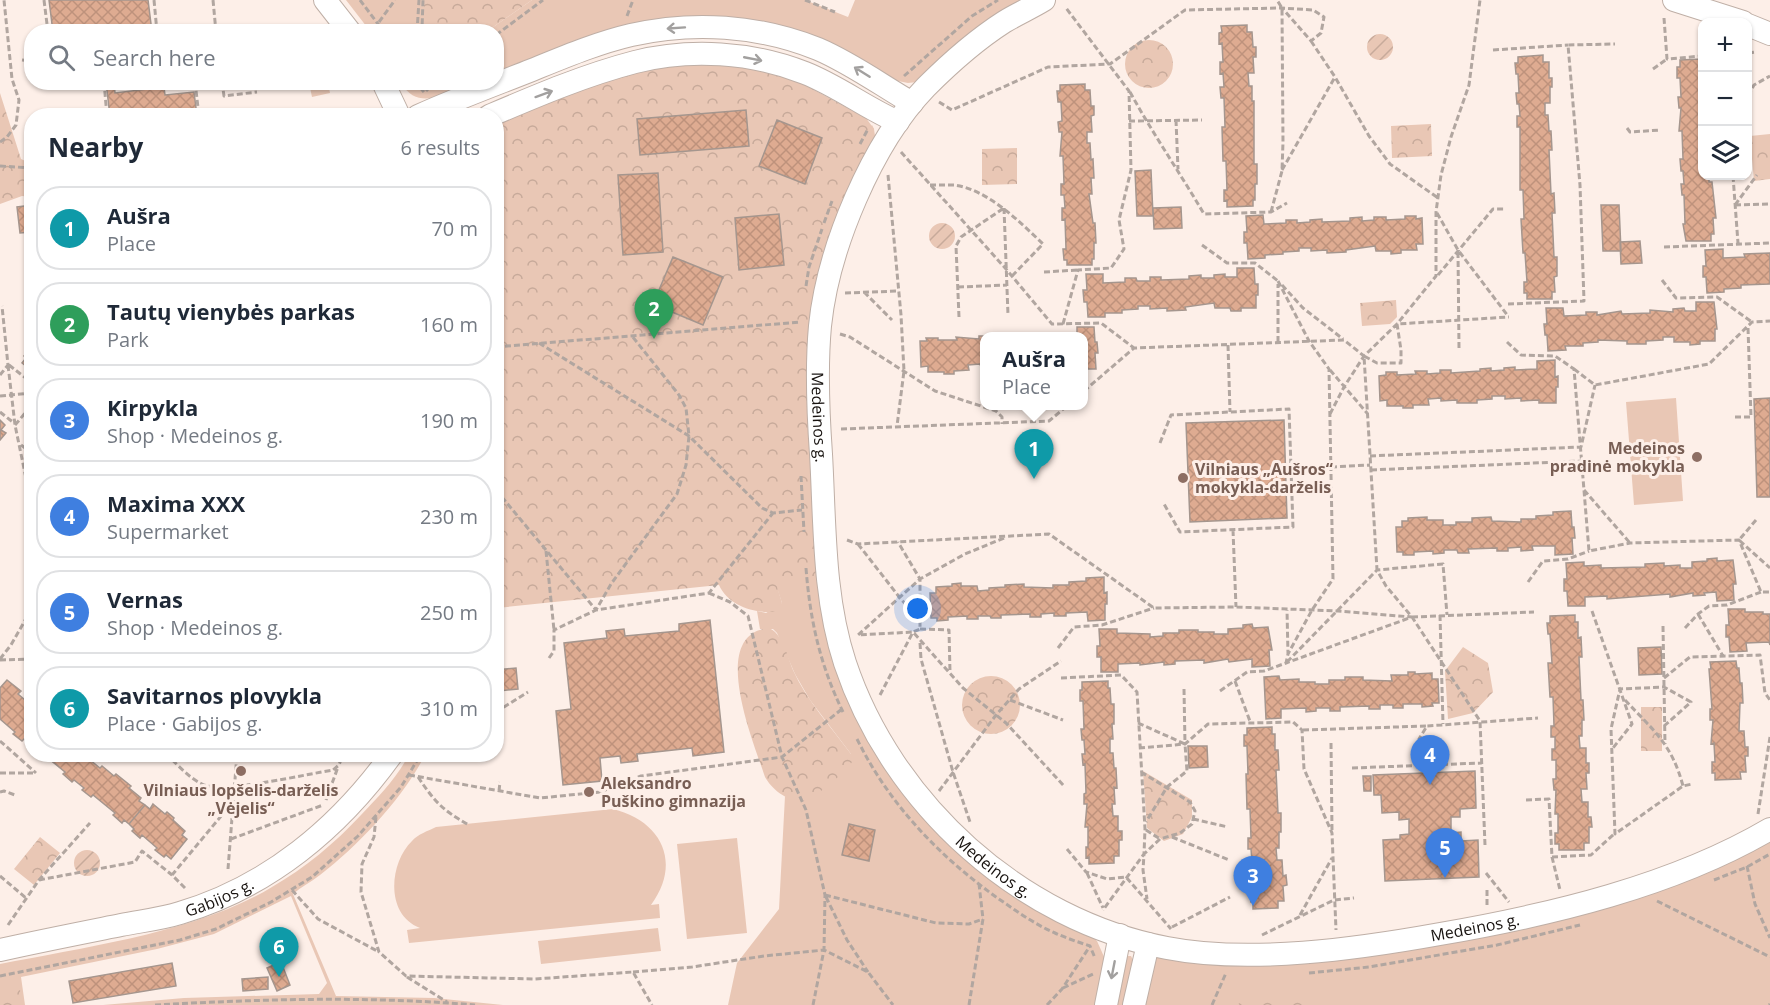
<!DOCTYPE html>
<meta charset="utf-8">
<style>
:root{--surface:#fff;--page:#f2f2f3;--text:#1f2937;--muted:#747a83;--line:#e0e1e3;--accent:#1a73e8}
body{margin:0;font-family:"Open Sans",sans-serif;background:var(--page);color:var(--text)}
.controls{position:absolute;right:18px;top:18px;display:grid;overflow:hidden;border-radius:12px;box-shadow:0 2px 4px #0004}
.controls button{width:54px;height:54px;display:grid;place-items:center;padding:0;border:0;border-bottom:2px solid var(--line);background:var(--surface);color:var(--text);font:30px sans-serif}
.you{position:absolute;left:918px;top:609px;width:21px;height:21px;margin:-15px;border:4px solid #fff;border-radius:50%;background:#1a73e8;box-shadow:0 0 0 9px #1a73e833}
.badge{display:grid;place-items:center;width:39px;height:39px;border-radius:50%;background:var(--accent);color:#fff;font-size:20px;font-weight:700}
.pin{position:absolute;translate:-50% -50px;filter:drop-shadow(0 2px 3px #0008)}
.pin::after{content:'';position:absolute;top:32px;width:21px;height:18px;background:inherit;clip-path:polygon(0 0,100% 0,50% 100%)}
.popup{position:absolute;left:980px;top:332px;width:108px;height:78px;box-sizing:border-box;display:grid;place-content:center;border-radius:12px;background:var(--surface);filter:drop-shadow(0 2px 4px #0005);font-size:20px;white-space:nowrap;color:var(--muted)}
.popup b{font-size:22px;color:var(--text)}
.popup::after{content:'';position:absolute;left:50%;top:100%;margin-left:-12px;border:12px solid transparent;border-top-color:var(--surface)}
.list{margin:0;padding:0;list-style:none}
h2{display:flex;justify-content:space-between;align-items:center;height:78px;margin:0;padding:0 24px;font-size:26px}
h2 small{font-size:20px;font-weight:400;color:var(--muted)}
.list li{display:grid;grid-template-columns:39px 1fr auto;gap:18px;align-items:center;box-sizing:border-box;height:84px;margin:0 12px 12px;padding:0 12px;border:2px solid var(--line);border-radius:24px}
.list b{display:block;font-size:22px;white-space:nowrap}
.list p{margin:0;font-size:20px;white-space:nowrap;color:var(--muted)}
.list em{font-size:20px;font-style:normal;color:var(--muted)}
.icon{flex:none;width:33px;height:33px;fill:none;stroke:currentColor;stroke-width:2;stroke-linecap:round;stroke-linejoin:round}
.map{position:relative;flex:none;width:1770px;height:1005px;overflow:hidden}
.search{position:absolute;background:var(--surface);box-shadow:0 2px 4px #0004;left:24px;top:24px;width:480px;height:66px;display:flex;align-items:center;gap:15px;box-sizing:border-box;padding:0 21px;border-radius:24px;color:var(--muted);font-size:22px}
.panel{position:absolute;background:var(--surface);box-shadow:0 2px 4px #0004;left:24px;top:108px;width:480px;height:654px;border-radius:24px}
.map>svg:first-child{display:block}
</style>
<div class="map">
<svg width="1770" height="1005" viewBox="0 0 1770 1005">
<defs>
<pattern id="forest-crowns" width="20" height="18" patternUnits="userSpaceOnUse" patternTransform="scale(1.5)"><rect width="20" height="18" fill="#e9c7b5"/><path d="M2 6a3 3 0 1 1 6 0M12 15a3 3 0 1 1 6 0" fill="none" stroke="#c7aa9a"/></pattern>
<pattern id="garden-furrows" width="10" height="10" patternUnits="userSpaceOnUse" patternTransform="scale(1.5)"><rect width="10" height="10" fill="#e9c7b5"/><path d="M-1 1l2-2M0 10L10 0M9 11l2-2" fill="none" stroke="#c7aa9a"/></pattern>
<pattern id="building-cross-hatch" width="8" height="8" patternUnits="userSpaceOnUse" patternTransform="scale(1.5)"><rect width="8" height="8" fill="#deab91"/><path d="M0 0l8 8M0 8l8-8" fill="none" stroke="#be927c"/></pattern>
</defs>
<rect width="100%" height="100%" fill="#fdefe8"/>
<!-- grass -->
<path fill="#e9c7b5" d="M346 0H423C426 15 433 22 445 31H370Z
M532 0H805L848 17 855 0H1023L917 82 908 83 888 79 734 18 497 73 496 32H486Z
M309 83H328L330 93 312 97Z
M401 83H472C448 92 419 113 401 83Z
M872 125 874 129 831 243 817 548 893 776 1097 941 1105 959 1096 1005H728L737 963 779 909 785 796 800 800 851 754 810 700 795 674 777 633 773 629H760L757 611 766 613 782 603 776 585 769 548 497 608Z
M1676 398 1683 501 1634 505 1626 402Z
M409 754 425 755C403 798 359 845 320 875 311 882 301 887 293 894L336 996 434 998 503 1005H103L184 998 319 994 327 983 291 896 214 934 157 949 21 977 25 1005H0V964C85 947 198 932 272 887 305 868 335 843 361 815 378 797 398 777 409 754Z
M613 809C662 821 682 863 651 905L659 904 660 918 409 943 407 930 420 928C385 915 389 863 412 841 418 834 428 831 436 827Z
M737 838 747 933 687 939 677 844Z
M1770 840V1005H1143L1156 957 1162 955 1392 951Z
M658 928 661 951 541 964 538 941Z
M1128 956H1131L1133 960 1124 1005H1114L1124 959Z"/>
<!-- forest -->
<path fill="url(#forest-crowns)" d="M423 0H532L486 32 445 31 433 22 425 11Z
M1125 64a24 24 0 1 1 48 0a24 24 0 1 1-48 0Z
M724 63 773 72 805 85 866 118 874 129 875 136 831 243 820 581 776 583 782 603 778 611C757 615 728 606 719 585L497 608V123L603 81 658 67Z
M0 93 21 159 32 164 31 197 22 196 0 204Z
M1431 124 1432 156 1392 158 1391 126Z
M1770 134V179L1754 181 1750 136Z
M1017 148V184L982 185V149Z
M1396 300 1397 317 1390 324 1362 326 1360 303Z
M768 628C782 631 788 658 793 670 807 701 831 727 851 754L852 762C846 772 838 777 828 785 823 789 816 796 809 799 792 806 772 790 765 777 754 743 708 635 768 628Z
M1463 647 1488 663 1493 692 1473 713 1448 719 1445 671Z
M962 705a29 29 0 1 1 58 0a29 29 0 1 1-58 0Z
M1641 707H1662V751H1641Z
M1143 771 1192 800V817L1183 834 1164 841 1147 828Z
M40 837 60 853 34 885 14 869Z
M19 982 22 1005H0V986Z
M1302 995 1303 1005H1239L1238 996Z"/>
<!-- garden -->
<path fill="url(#garden-furrows)" d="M1367 47a13 13 0 1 1 26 0a13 13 0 1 1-26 0Z
M929 236a13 13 0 1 1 26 0a13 13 0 1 1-26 0Z
M74 863a13 13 0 1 1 26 0a13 13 0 1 1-26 0Z"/>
<!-- building -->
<path fill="url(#building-cross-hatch)" stroke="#a5968e" stroke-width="1.5" d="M49 0H148L152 32H53Z
M1247 25V32H1252L1253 47H1256V57H1253L1254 73H1248L1249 86H1252V101H1254V164H1257V184H1255V200H1253V206L1227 207V200L1224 201V190H1227L1226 161H1223L1222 127H1225L1224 98H1221L1220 87H1224L1223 73 1220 74V62H1223L1222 43 1219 44V33L1222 32 1221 26Z
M1543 55V62H1549V78H1552V87H1550V103H1545V115H1548L1549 131H1551L1552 150H1549L1551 194 1554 193 1555 213H1552L1554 257H1557V276L1554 277 1555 292H1552V299H1527V293H1524V282H1527L1525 253H1523L1521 219H1524L1523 190H1520V127H1517V116H1520L1519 104H1517L1516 93H1519L1518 74H1516L1515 63H1518V57Z
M1702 59V176H1709V182H1712L1716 218H1713L1714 234H1711V241H1686L1683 224H1685L1684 195H1682L1681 184H1684L1683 171H1681L1680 159H1683L1682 131H1679L1681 108H1679L1678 97H1681L1680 78H1677V67H1680V60Z
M106 82H114L115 93 164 87 165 95 194 92 197 116H110Z
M1085 84V90H1090L1091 106H1094V115L1091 116 1092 132H1087V143H1090L1091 160 1093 159 1094 178H1091L1092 194H1089L1093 223H1095L1096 243H1094V259H1092V265H1067V260H1064L1063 249H1066L1065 219 1062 220V208H1065L1064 195H1061V184H1064L1063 156H1060L1062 132H1059L1058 122 1062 121 1061 102H1058L1057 91H1060V85Z
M746 110 749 146 640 155 637 119Z
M777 120 822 138 805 184 759 166Z
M1151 170 1153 216H1137L1135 171Z
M658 173 663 252 623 255 618 175Z
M32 205V232L20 233 17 207Z
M1601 205H1619L1621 251H1603Z
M1181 207 1182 228 1154 229 1153 208Z
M779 214 784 265 739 270 735 218Z
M1263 215 1264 224 1286 223V220H1297V223L1310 222V220L1322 219V222L1350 221V218L1362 217V221L1374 220V217H1386V220L1405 219V216H1416V219L1422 218 1423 244H1416L1417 250H1401V253L1391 254V251H1376L1375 246 1346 250V252L1327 253V250L1311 251V248H1299V251L1283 252V254L1265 255V258L1248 259 1247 243H1244V232H1247L1246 216Z
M1640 241 1642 263 1621 264 1620 242Z
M1723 249V258L1745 257 1744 254 1770 253V284L1741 285V288L1724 289V292L1707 293 1706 277H1703V266H1706L1705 250Z
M673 257 723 277 703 325 653 304Z
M1237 268H1254L1255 284H1258V295H1256V308H1241V311H1231L1230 308H1215L1214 303 1185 307 1186 310 1167 311V308L1150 309V306H1138V309L1122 310V313H1105V317H1088L1087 302H1084L1083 290H1087L1086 274H1103V283L1125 282V278H1136L1137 281H1150V277H1161V280L1189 279V276L1201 275V278H1214V275L1225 274V277H1237Z
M1696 302H1714L1717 329H1715V341H1700V344L1690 345V342H1674V337H1663V340L1646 341V344H1627V341L1598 340V342L1583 343V346H1565L1566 350 1548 351 1547 335H1545L1544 324H1547L1546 308H1563L1564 316 1586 315V312H1597V315L1621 311 1622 314 1650 313V310L1673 312V309L1684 308 1685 311H1696Z
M1077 327H1094L1095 342H1097L1098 353H1095L1096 369H1084V336H1044L1043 334H1055V336L1077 335Z
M979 336H991H984V367H981L980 364 968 365 969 370 954 371V374H944V372H928V366L921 367 920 341H927L926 338H938V340H957L956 337 979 339Z
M31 348H32V371L22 363 26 358 24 356Z
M1555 360V377L1558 376V387H1556V403H1539V400L1521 401V398L1505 399V396H1492V399L1477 400V403H1457V400L1441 401V398L1428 399 1429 405H1413V408H1403V406H1387V400L1380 401 1379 376 1386 375V372H1397V375L1416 374 1415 371H1427V374L1440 373V370H1451V373L1480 371V369L1491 368V371L1504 370V368L1515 367V370L1537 369V361Z
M1770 398V497H1757L1754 399Z
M0 420 5 425 1 430 6 433 0 440Z
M1284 420 1287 518 1190 522 1186 423Z
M1571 511 1572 527H1574L1575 538H1572L1573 554 1555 555V546H1532L1533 550 1521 551V547L1508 548V551H1497V548L1468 549 1469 553H1458L1457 550H1444V553L1433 554V551L1414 552V555H1403V552H1397L1396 527H1402V521H1408V518L1427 517V520H1443V525H1456V522H1472V518L1491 517 1492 521 1521 522V519H1536V516L1553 515V512Z
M1717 558V561L1733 560 1736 584H1733L1734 600 1717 601 1716 592 1704 593 1705 595 1693 596V593L1670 597V594L1607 599V596L1585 597V606H1568L1567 591H1564V579H1567L1566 563 1584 562V566L1601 565V568L1645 567V564L1664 563V566L1680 565V568H1692V562L1707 561V559Z
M1104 577V593L1107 592V604H1105V620L1088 621 1087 612 1066 613V616H1054V613L1041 614V617H1030V614L1001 615V618H991L990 616H978V619H967V616L948 617V620L937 621V618H931L930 593H936V587L952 586V584L961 583V586H977L978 591 989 590V588L1005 587V585L1024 584V587L1053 588V585H1069V582L1086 581V578Z
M1728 609H1745V612H1763V614H1770V645L1769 642 1746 643 1747 651 1730 652 1729 637H1726V625H1729Z
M1575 615V622H1578V638L1581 637 1582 657H1579L1581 700H1583L1584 720H1582V736H1579L1580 748H1586V763H1589V773H1586L1587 789H1581L1582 802H1588V817H1591L1592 827H1589V843H1584V850H1559V844H1555V833H1558V814H1555L1556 790H1554L1553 779H1556V760H1552V749H1555V737H1551V726H1554L1553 697H1550L1548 663H1552L1550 634H1548L1547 623H1550V616Z
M710 620 724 752 693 756 692 748 637 754 638 761 621 763 620 756 600 758 602 781 563 785 556 711 571 709 564 643 607 638 606 631 624 629 625 636 679 631V624Z
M1252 624 1253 628 1268 627 1272 650H1269L1270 666 1252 667V659L1229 662 1228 659 1204 663V660L1175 661V664L1164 665V662L1140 665V663L1118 664V672H1101V657H1097V646H1100L1099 629H1117V633L1150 634V637L1163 636V633H1179V630H1198V632H1214V634H1228V629L1243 628V625Z
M1661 647 1662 674 1639 675 1638 648Z
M1736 661 1737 668H1739L1740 683H1742L1743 703H1740L1739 731H1744L1745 747H1748V756H1745L1746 772H1740L1741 779 1715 780V773H1712V762H1715L1714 743 1711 744 1713 720H1710V709H1712L1709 669H1711L1710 662Z
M516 668 518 689 499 691 496 670Z
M1408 672H1415V674L1432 673V679H1438L1439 703H1432L1433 706 1422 707V704H1403V708H1393V705H1380V709H1369V706L1340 707V711H1330V708H1316V711L1306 712V708L1281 709V718L1266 719 1264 677 1279 676 1280 680 1299 679V682H1315V684H1329V680H1345V677H1363V680L1392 681 1391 675H1408Z
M7 680 21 691 18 694 31 705 32 745 24 739 22 741 13 734 15 732 0 719V688Z
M1108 681V688H1110L1111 704H1114V724H1112L1113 739H1110V753H1113L1114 768H1116L1117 788 1114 787 1115 804H1112L1113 816H1118V831H1122V840H1119V856H1114V863L1089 864V857L1086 858V847H1088V827H1085L1087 804H1084V794L1086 793 1085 764 1083 765 1082 754H1085L1084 740H1082L1081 729H1084L1083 701H1080V690H1082V682Z
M1272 727V734H1275V750H1278L1279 770H1276L1278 813H1281V832H1279V848H1276L1277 860H1282L1283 876 1286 875 1287 885 1283 886 1284 901H1278V908L1253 909V902H1251L1250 891H1253L1252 872H1249V861H1252L1251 849H1248V838H1251L1250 809H1247L1246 774H1248L1247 746H1244V735H1247V728Z
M1188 746H1207L1208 767 1189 768Z
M43 754H88L92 758 90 760 100 768 102 766 114 776 116 774 131 786 129 788 141 798 139 801 145 805 129 824 124 820 122 823 113 815 115 813 93 795 91 797 82 790 84 788 74 780 72 782 63 774 65 772Z
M1475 771 1476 808 1460 809V817H1451V833L1461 832V841L1478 840 1479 877 1385 881 1383 840 1400 839V835L1409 834V819L1399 820V812L1382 813 1381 795H1374L1373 775Z
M1363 776H1371V791H1364Z
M153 804 165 814 167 812 174 818 173 820 185 831 182 835 187 839 171 859 166 855 164 857 155 850 157 848 142 835 140 838 132 831 134 829 129 824 145 805 150 809Z
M849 824 875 830 869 861 842 855Z
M281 962 290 985 277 991 267 968Z
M172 963 176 986 73 1003 69 981Z
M268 977V989L243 991 242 979Z"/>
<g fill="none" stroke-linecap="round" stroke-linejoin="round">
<!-- minor casing -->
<g stroke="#bfafa6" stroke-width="24">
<g id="minor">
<path d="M325 0 350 32"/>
<path id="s1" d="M1044 0C1031 8 1017 14 1004 22 976 40 949 64 926 87 872 143 828 248 820 326 816 369 818 412 821 454 825 524 823 596 845 663 892 804 1020 920 1167 948 1249 964 1357 949 1440 934 1550 915 1673 886 1770 829"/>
<path d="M1674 0 1743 22"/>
<path d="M1748 25 1770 34"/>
<path d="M383 82 399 116"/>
<path d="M418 116C456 99 494 85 532 70 564 57 597 43 631 35 693 21 758 25 818 49 851 63 881 85 912 103"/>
<path d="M489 116C536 96 585 75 635 62 690 48 752 52 805 73 838 86 866 108 898 122"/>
<path id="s2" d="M0 950C40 941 81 933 121 925 141 921 161 919 180 913 268 887 339 828 392 754"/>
<path d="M1106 1005 1120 935"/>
<path d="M1134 1005 1148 944"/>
</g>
</g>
<!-- path -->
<path stroke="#b1a6a0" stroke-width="3" stroke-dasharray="6 3" stroke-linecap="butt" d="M44 0 48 32
M154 0 157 32
M213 0 216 32
M360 0 384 32
M805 0 835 12
M627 16 633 0
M1664 18 1667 59 1702 56
M379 22 395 0
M417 32 419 0
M419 32 422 29 423 0
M496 35 543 0
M1311 41 1335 77 1369 136 1390 164 1438 198
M1493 50 1568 45
M1748 53 1756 52
M22 60 32 61
M1653 69 1667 59
M904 76 972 16 998 0
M104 82 107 116
M162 82V85
M195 82 199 116
M222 82 224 96 257 92
M415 82 424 92
M426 91 435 82
M1130 92C1153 134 1180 173 1204 214L1271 212 1287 203
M1748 96 1754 85 1770 76
M939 102 952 110 1048 67 1110 64 1185 10 1282 8 1313 10 1324 17 1321 33 1311 41 1282 8
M374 116V115
M1176 120 1178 169
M1129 121 1202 120
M1627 128 1630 132 1660 130
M0 142 7 137 16 125 19 100 12 79 4 0
M860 144 868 129
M901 152 1006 269 1052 324 1101 323 1134 348
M0 166 32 168
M1282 170 1335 77
M888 175 901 315 904 371 897 426
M1733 176 1738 243
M930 185C938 185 946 185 954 185 987 189 1020 222 1043 244L1012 276
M1735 205 1757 175
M1735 205 1770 204
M1004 208 1008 315
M1271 212 1282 171 1283 142 1282 8 1277 0
M1437 213 1458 250 1508 316
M824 223 832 201
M1202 245 1227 263H1255L1278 281
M1664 247 1770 243
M1458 252 1459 348
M1044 272 1078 270
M1438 275 1493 209H1504
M1662 280 1676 298 1717 297 1752 322
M1278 281 1309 341 1329 369 1333 579 1312 610 1288 654
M1282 285 1303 308 1343 339
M806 286 809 267 822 229
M958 287 1007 285
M864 292 892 320
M845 293 899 291
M1508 304 1584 301 1580 185 1568 45 1615 44
M959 317 956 246 961 237 1004 208
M1063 324 1078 270 1111 268 1124 249 1119 220 1131 170 1129 91 1066 8
M840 334 850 337 935 391 996 411 1002 417V424
M1278 342V284
M1507 342 1521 355 1555 356 1574 369 1589 551 1630 543 1739 540 1761 592H1770
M539 343 689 436 762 508 773 513 802 510
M1228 345 1230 412
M496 347 800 322
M8 365 15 425 27 483
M9 365 32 383
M1574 369 1595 385 1709 364 1752 322 1770 321
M1330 370 1367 413
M0 375 8 365 2 306
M1084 391 1134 348 1344 340 1364 356
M0 396 32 393
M0 412 14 423
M1330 414 1344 387 1364 356 1397 324 1436 276V212L1441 175 1451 137 1469 85 1480 0
M1735 417H1751L1748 328
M15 425 32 405
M841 429 1049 421 1067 406
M1160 443 1171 415 1289 409 1293 527 1180 532 1164 504
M21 445 32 453
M1370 456 1581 447 1595 385
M1331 467 1370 465
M1371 470 1582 461
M801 476 804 532
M496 490 596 610 611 584 677 494 686 465 689 436 686 408 679 395 632 336
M1584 490 1630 543
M1756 520 1739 540 1770 568
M1233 530 1236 607
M1004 538 965 554 920 579 858 635 913 632 963 688 1006 723 1065 787
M847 540 858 544 1049 534 1154 608 1236 607 1338 611 1412 617 1286 663
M858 544 900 598 919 619
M546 551 554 630
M806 568C810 620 820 665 843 712
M1528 582 1543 561 1568 559 1589 551
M709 593 730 602 748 616 782 757 806 810 825 895 824 950 813 1005
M1592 611 1632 724 1613 748
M1698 614 1723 656
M1440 615 1443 724
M1412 617 1534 612
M1663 626 1665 744
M1685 628 1698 614 1709 606 1727 605 1761 592
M920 629 949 630 950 672
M920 643 921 659 953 772 970 822
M1058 648 1074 627 1102 625 1154 608
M549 658 554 651V630L596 610 709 593 773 513
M0 659 11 645 32 608
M0 660 32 659
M1287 662 1377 570 1443 564 1447 615
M1061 678 1121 675 1137 692 1145 829 1144 854 1103 910
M1664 678 1690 657 1760 655 1765 693 1770 700
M1235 681 1251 724
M1184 689 1185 744
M1220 691 1247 672 1264 671 1286 663 1288 654 1287 610
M880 695 913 632 920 629V579L898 542
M1010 700 1063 720
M1625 700C1653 730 1672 744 1683 786
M496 712 528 692
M1138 723 1185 744 1187 771 1167 787 1146 822
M1664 726 1691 702 1664 687 1620 689 1611 729 1615 834 1683 786 1692 784
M1303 730 1427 726
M857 739C889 804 938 855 996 897 1015 910 1034 924 1055 933 1066 938 1078 942 1090 946L1095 958
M0 741 36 773
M1331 743 1332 831
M1139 748 1185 744 1208 724 1293 722 1302 730 1304 769 1332 833 1336 930
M166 754C177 764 189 778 202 784 222 794 307 774 333 770L339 765 343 754
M1428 765 1427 747 1419 739 1427 726 1538 718
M1352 768 1482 763
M1141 772 1190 802 1195 811 1192 824 1180 833 1160 839 1144 854 1143 870 1147 899
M0 773H34
M409 775 540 798 600 792 641 776 782 757 842 709
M418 777C435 802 442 810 469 825
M499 791 500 782
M939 791 996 715 1019 689 1061 661
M0 792 4 791 15 795
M326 800 338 767
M1526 800 1549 799 1552 857 1560 890
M1758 814 1770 737
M376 817 374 837 362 864 361 892 379 952 406 976 535 979 633 972 652 1005
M1193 819 1228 827
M1146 830 1160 839
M1172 837 1229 860
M231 839 323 805
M1485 845 1480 721 1412 617 1386 586 1377 570 1364 356 1377 363H1401V350L1397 324 1509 317
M1067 849 1086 872 1107 879 1126 877 1171 929
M1552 857 1591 855 1614 834
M1747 866 1755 904 1770 938
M228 869 237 754
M1087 873 1103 908
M1486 873 1509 902
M0 876 26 898
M39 880 135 862 142 851 172 875
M1714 880 1747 867 1770 854
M185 888 172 875 232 803
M292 890 318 919 379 952
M1487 890V906
M825 895 936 923 969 924 983 919
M826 897 847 940 868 972
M1657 901 1770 957
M1300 915 1332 858
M8 925 39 880 90 823
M1172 927 1230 897
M1262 935 1334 900 1354 898
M633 972 692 967 764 956 824 950 868 972 893 1005
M1309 973 1369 967 1497 945 1580 925
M0 976 180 940 216 929 271 902 312 877 358 836 401 787 421 754
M407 977 447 1002
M1063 988 1093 974
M155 1005C262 999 369 996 475 1005
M969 1005 983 919 979 884
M1047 1005 1062 989 1090 946
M1212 1005 1226 973
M1769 1005 1770 1004"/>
<!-- minor -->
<use href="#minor" stroke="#fff" stroke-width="22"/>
</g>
<!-- one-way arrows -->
<defs><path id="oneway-shaft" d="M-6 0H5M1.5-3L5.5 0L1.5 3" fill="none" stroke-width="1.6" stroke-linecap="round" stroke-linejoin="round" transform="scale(1.5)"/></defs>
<g stroke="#a2a09f">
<use href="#oneway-shaft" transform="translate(676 28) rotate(176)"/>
<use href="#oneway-shaft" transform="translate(753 59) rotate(11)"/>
<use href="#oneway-shaft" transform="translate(862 72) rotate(-148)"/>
<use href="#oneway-shaft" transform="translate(544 94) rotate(-20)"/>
<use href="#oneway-shaft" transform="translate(1113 970) rotate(101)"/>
</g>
<!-- markers -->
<g fill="#8d6e63" stroke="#fdefe8" stroke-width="2">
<circle cx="1697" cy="457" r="6"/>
<circle cx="1183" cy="478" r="6"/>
<circle cx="241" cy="771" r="6"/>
<circle cx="589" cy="792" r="6"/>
</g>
<g text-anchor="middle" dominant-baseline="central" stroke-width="6" stroke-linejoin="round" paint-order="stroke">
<!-- street labels -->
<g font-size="16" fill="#17120f" stroke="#fdefe8">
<text stroke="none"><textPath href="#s1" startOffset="504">Medeinos g.</textPath></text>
<text stroke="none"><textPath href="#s1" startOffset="1008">Medeinos g.</textPath></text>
<text stroke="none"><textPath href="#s2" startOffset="226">Gabijos g.</textPath></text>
<text stroke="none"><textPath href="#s1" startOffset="1512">Medeinos g.</textPath></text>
</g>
<!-- education labels -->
<g font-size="16" font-weight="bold" fill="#785e54" stroke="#fdefe8" text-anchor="start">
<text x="1685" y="448" text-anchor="end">Medeinos<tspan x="1685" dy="18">pradinė mokykla</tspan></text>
<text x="1195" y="469">Vilniaus „Aušros“<tspan x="1195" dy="18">mokykla-darželis</tspan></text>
<text x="601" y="783">Aleksandro<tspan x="601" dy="18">Puškino gimnazija</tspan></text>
<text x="241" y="790" text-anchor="middle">Vilniaus lopšelis-darželis<tspan x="241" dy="18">„Vėjelis“</tspan></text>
</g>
</g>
</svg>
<div class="controls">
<button>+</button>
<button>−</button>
<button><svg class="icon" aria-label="layers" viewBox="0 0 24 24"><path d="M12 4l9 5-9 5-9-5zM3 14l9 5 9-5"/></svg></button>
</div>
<div class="you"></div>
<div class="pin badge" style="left:1034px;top:479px;background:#0f9aa8">1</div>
<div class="popup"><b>Aušra</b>Place</div>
<div class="pin badge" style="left:654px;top:339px;background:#2e9e5b">2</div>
<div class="pin badge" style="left:1253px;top:906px;background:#3f7fe0">3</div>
<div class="pin badge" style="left:1430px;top:785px;background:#3f7fe0">4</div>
<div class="pin badge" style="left:1445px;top:878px;background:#3f7fe0">5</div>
<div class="pin badge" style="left:279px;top:977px;background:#0f9aa8">6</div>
<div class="search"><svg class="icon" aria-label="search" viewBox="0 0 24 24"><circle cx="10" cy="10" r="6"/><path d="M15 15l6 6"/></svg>Search here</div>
<section class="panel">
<h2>Nearby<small>6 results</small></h2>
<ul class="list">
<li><span class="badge" style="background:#0f9aa8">1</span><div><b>Aušra</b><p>Place</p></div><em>70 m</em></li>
<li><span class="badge" style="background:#2e9e5b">2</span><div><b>Tautų vienybės parkas</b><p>Park</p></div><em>160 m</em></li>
<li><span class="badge" style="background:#3f7fe0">3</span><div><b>Kirpykla</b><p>Shop · Medeinos g.</p></div><em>190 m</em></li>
<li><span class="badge" style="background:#3f7fe0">4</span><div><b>Maxima XXX</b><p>Supermarket</p></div><em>230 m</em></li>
<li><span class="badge" style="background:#3f7fe0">5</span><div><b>Vernas</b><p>Shop · Medeinos g.</p></div><em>250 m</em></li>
<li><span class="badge" style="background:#0f9aa8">6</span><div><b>Savitarnos plovykla</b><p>Place · Gabijos g.</p></div><em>310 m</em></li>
</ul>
</section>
</div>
